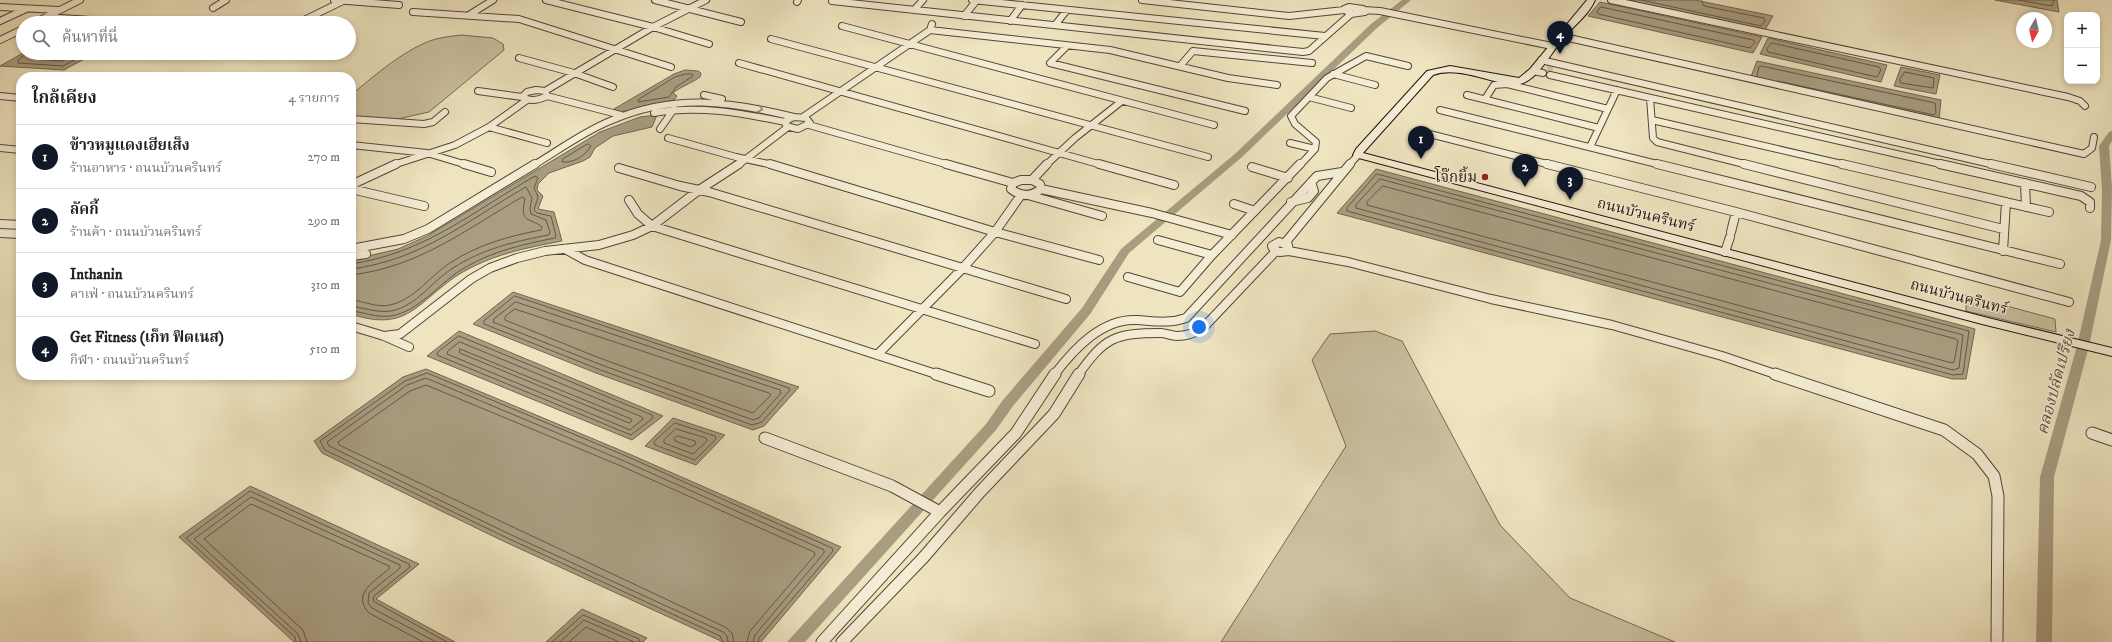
<!DOCTYPE html>
<html lang="th">
<meta charset="utf-8">
<style>
:root{--surface:#fff;--page:#f6f6f6;--text:#222;--muted:#767676;--line:#e0e0e0;--accent:#111827}
body{margin:0;font-family:"IM FELL DW Pica","Noto Serif Thai",serif;background:var(--page);color:var(--text)}
.controls{position:absolute;right:12px;top:12px;display:grid;overflow:hidden;border-radius:8px;box-shadow:0 2px 6px #0003}
.controls button{width:36px;height:36px;display:grid;place-items:center;padding:0;border:0;border-bottom:1px solid var(--line);background:var(--surface);color:var(--text);font:20px sans-serif}
.compass{position:absolute;left:2016px;top:12px;width:36px;height:36px;border-radius:50%;background:var(--surface);box-shadow:0 2px 6px #0003;rotate:188deg}
.you{position:absolute;left:1199px;top:327px;width:14px;height:14px;margin:-10px;border:3px solid #fff;border-radius:50%;background:#1a73e8;box-shadow:0 0 0 6px #1a73e833}
.badge{display:grid;place-items:center;width:26px;height:26px;border-radius:50%;background:var(--accent);color:#fff;font-size:13px;font-weight:700}
.pin{position:absolute;translate:-50% -33px;filter:drop-shadow(0 1px 2px #0008)}
.pin::after{content:'';position:absolute;top:21px;width:14px;height:12px;background:inherit;clip-path:polygon(0 0,100% 0,50% 100%)}
.list{margin:0;padding:0;list-style:none}
h2{display:flex;justify-content:space-between;align-items:center;height:52px;margin:0;padding:0 16px;font-size:17px}
h2 small{font-size:13px;font-weight:400;color:var(--muted)}
.list li{display:grid;grid-template-columns:26px 1fr auto;gap:12px;align-items:center;box-sizing:border-box;height:64px;padding:0 16px;border-top:1px solid var(--line)}
.list b{display:block;font-size:15px;white-space:nowrap}
.list p{margin:0;font-size:13px;white-space:nowrap;color:var(--muted)}
.list em{font-size:13px;font-style:normal;color:var(--muted)}
.icon{flex:none;width:22px;height:22px;fill:none;stroke:currentColor;stroke-width:2;stroke-linecap:round;stroke-linejoin:round}
.map{position:relative;flex:none;width:2112px;height:642px;overflow:hidden}
.search{position:absolute;background:var(--surface);box-shadow:0 2px 6px #0003;left:16px;top:16px;width:340px;height:44px;display:flex;align-items:center;gap:10px;box-sizing:border-box;padding:0 14px;border-radius:22px;color:var(--muted);font-size:15px}
.panel{position:absolute;background:var(--surface);box-shadow:0 2px 6px #0003;left:16px;top:72px;width:340px;height:308px;border-radius:16px}
.map>svg:first-child{display:block}
</style>
<div class="map">
<svg width="2112" height="642" viewBox="0 0 2112 642">
<rect width="100%" height="100%" fill="#eee4bf"/>
<filter id="stains"><feTurbulence type="fractalNoise" baseFrequency=".005" numOctaves="4"/><feColorMatrix values="0 0 0 0 .2 0 0 0 0 .09 0 0 0 0 .02 0 0 0 .5 -.17"/></filter>
<radialGradient id="worn" r=".72"><stop offset=".6" stop-color="#630" stop-opacity="0"/><stop offset="1" stop-color="#630" stop-opacity=".3"/></radialGradient>
<!-- green -->
<path fill="#cbc0a0" stroke="#766954" d="M461 35 493 38 503 44 504 50 429 112 384 122 351 117V95C374 76 407 47 436 39 444 37 453 36 461 35Z
M1966 295 2055 319 2056 332 1966 311Z
M1375 331 1402 341 1500 525 1570 598 1675 642H1221L1346 446 1312 360 1330 334Z"/>
<!-- water -->
<path fill="#a89d81" stroke="#726551" d="M1622 0H1695L1773 16 1765 30Z
M1995 0H2057L2059 12Z
M1600 2 1762 37 1753 53 1588 16Z
M1768 38 1887 65 1881 82 1760 54Z
M23 53H95L64 70 0 66Z
M1757 61 1941 100 1939 120 1750 79Z
M1901 67 1940 75 1936 94 1894 86Z
M685 70 698 71 701 73 700 77C692 83 680 87 673 93L677 96 674 100 621 112 614 109 674 74Z
M657 115 652 127 613 136 595 148 590 157 583 161 549 173 538 184 537 190 543 196 538 209 554 212 562 241C525 248 490 255 458 275 417 302 408 333 351 314V260L398 249 427 236 600 132 640 117Z
M1376 169 1975 329 1966 379H1952L1337 213Z
M513 292 799 387 764 426 753 430 596 373 473 324Z
M459 331 663 416 632 440 427 356Z
M426 369 627 453 841 547 761 642H723L503 541 322 453 314 441 403 377Z
M673 418 725 435 696 465 645 446Z
M250 486 419 564 376 599 455 642H294L179 537Z
M582 609 647 638 643 642H546Z"/>
<g fill="none" stroke-linecap="round" stroke-linejoin="round">
<!-- shore -->
<path stroke="#645844" stroke-width="1" d="M1641 0 1761 26 1765 21 1764 18 1704 6 1701 0
M2018 0 2052 6 2054 0
M1601 7 1753 40 1755 42 1750 48 1598 14 1597 12Z
M1772 43 1879 67 1881 70 1877 77 1768 52 1767 49Z
M27 53 18 60V63L63 66 87 53
M32 53V59L62 61 76 53
M1905 72 1934 78 1933 88 1901 83 1900 80Z
M686 74H692L693 76 676 87 669 97 638 102 639 99 675 77Z
M1757 76 1759 67 1761 66 1935 103 1936 113 1934 115 1778 81
M588 144 591 146C585 156 574 163 562 162L563 159Z
M1377 174 1969 331 1963 374 1953 375 1347 211V208Z
M1380 179 1963 335 1959 368 1953 370 1356 208V205Z
M1383 186 1956 339 1958 341 1954 362 1952 363 1367 205V202Z
M351 264C425 253 472 212 535 176L538 178 534 188 538 197 534 210 537 213 551 216 556 236 555 238C524 244 493 251 466 267 440 281 420 312 390 316 377 318 364 312 351 311
M351 269C422 260 466 221 526 187L532 198 530 208 531 214 546 220 550 232 549 235C516 241 482 249 453 268 432 281 417 306 391 311 378 313 364 308 351 306
M351 275C419 267 465 230 522 197L525 199C519 224 530 217 542 227L541 230C509 236 477 245 450 263 430 276 414 300 390 305 377 308 364 301 351 300
M515 296 789 388 790 390 762 422 752 425 598 369 484 324V321Z
M516 302 780 390 781 393 759 418 753 420 599 364 493 322 494 319Z
M515 309 769 393 771 395 753 413 602 359 505 320V317Z
M459 336 652 415 653 418 631 435 437 355 438 352Z
M460 342 642 417 643 419 630 430 447 354 448 351Z
M460 349 631 419 632 421 629 423 460 353Z
M675 423 715 436 716 439 695 460 655 445 654 442Z
M676 429 706 438 707 441 693 454 664 443V440Z
M678 436 695 441 696 444 691 447 675 441 674 439Z
M296 642 295 637 186 538 250 491 409 564 410 567 374 596 373 601 447 642
M301 642 298 634 194 539 251 497 400 565V568L369 593 368 603 372 608 436 642
M307 642 303 630 204 539 251 504 389 566V569C375 581 351 594 369 613L423 642
M552 642 583 615 639 639 640 642
M560 642 584 620 634 642
M569 642 586 627 619 642
M723 642 720 636 505 537 325 450 320 441 405 381 427 373 626 456 832 548 833 551 759 638 758 642
M728 642 727 636 723 632 507 533 329 446 327 442 407 385 426 378 624 461 824 550V553L755 635 753 642
M734 642 732 633 725 627 339 445 338 442 410 391 426 385 621 466 814 552 815 555 750 631 747 642"/>
<!-- canal -->
<path fill="#a89d81" fill-rule="evenodd" d="M1402 0H1411L1377 28 1242 157 1129 253 1091 313 1013 406 996 430 805 642H787L986 424 1003 400 1082 308 1121 249 1236 153 1371 24Z
M2112 131V141L2109 146 2112 188 2111 240 2089 346 2054 477 2052 642H2036L2040 477 2077 346 2101 240 2102 190 2099 146 2109 132Z"/>
<!-- street-tunnel -->
<path stroke="#cfc4a4" stroke-width="6" stroke-dasharray="6 3.5" stroke-linecap="butt" d="M1547 68 1553 69"/>
<!-- street-far2 casing -->
<g stroke="#544636" stroke-width="8">
<path id="street-far2" d="M334 0 399 5
M546 0 653 27 709 44
M655 0 741 22
M972 0 1325 36
M1142 0 1289 16 1344 10
M1611 0 2068 97 2080 101 2085 106
M832 1 1303 52 1309 51 1351 14
M797 2 798 0
M0 7 59 10
M1349 7 1363 9 1365 12 1351 14 1344 9Z
M213 8 226 0
M914 10 923 0
M1364 10 1380 11 1552 46
M413 12 519 19 671 67
M469 15 493 0
M964 16 977 0
M47 17 134 23
M0 21 26 9
M1010 21 1022 5
M34 23 80 0
M298 23 343 1
M1055 25 1067 10
M842 26 1214 125
M930 30 1110 50 1228 78 1277 85
M1560 36 2084 154 2092 148 2094 137
M771 39 1208 157
M0 40 23 29
M1067 46 1050 63 1245 111
M519 58 574 73 613 87
M1541 60 1995 165
M739 63 1102 165
M1180 66 1193 51 1312 63
M1533 71 1543 73
M1333 74 1375 85
M1550 75 1945 165
M536 90 545 91 547 96C539 100 530 102 522 97L527 92Z
M478 91 522 97
M545 91 653 27 706 0
M704 95 722 99
M1467 95 1599 128
M0 96 21 98
M547 96 621 115
M1309 97 1351 108
M1650 98 1653 138 1657 142 1748 165
M1485 99 1494 85 1507 84 1608 109
M1440 110 1661 165
M654 113C699 105 741 113 785 122
M794 117 806 118 810 123 798 129 786 126 787 120Z
M803 117 930 30 932 24
M351 119 424 124 433 122 445 112
M1652 120 1846 165
M809 125 949 165
M489 127 547 143
M660 129 674 109
M1418 131 1551 165
M668 138 736 157 773 165
M1290 143 1315 149
M351 145 427 153 467 165
M1590 147 1617 90
M0 148 21 150
M393 165 455 145 489 127 527 100
M534 165C559 150 583 132 610 121 674 93 729 101 794 117
M738 165 788 127
M1046 165 1075 138 1122 101
M1300 165 1315 149 1316 142 1295 124 1291 116 1327 78 1366 56 1408 66
M1349 165 1358 155"/>
</g>
<!-- street-far1 casing -->
<g stroke="#544636" stroke-width="10">
<path id="street-far1" d="M464 164 491 172
M770 164 995 232 1099 260
M946 164 1013 183
M1099 164 1174 185
M1547 164 1736 212 2069 302
M1657 164 2060 264
M1744 164 2003 229
M1842 164 2049 212
M1940 164 2081 196 2090 202V208
M1991 164 2091 187
M1252 167 1288 178
M619 168 680 186 709 192 1066 299
M1021 180H1032L1040 184 1041 189C1031 197 1021 197 1011 189L1013 183Z
M1032 180 1047 164
M2025 183 2026 207
M351 185 396 164
M351 189 424 206
M1041 189 1152 213 1232 235
M1028 195 1102 216
M629 200 638 214 652 226 1035 344
M1291 202 1308 198 1314 191 1311 182
M1234 204 1255 211
M0 224 21 225
M1731 232 1736 212
M0 233 21 234
M1158 240 1212 255
M1279 242 1288 245 1289 251 1280 252 1274 250 1272 246Z
M1285 243 1350 164
M351 249 404 239 428 229 535 164
M565 249 585 260 939 375
M1289 251 1348 262 1491 299 1612 325 1722 356 1778 375
M2003 251 2006 202
M1725 252 1730 237
M351 256 366 254
M1128 277 1180 292 1212 255 1300 164
M351 326 384 336 409 347
M384 336 400 334 471 279 490 268 517 258 545 251 599 245 633 235 652 226 699 190 739 164
M877 355 962 269 995 232 1021 195
M1054 375C1074 349 1102 318 1137 320 1154 321 1169 324 1186 318L1317 176 1342 172
M1078 375C1105 337 1115 333 1161 333 1166 333 1171 336 1177 336 1187 336 1195 333 1203 328L1276 251"/>
</g>
<!-- street casing -->
<g stroke="#544636" stroke-width="13">
<path id="street" d="M936 374 989 391
M1775 374 1944 430 1977 454 1994 476 1998 496 1997 642
M2092 433 2112 440
M765 438 892 486 940 512
M822 642 940 512 1016 433 1055 374
M842 642 923 558 980 492 1054 414 1079 374"/>
</g>
<!-- secondary casing -->
<g stroke="#211208" stroke-width="2">
<path id="secondary" d="M1587 0H1595C1589 15 1572 27 1562 40 1551 53 1539 77 1523 83 1504 91 1463 64 1433 75L1363 153 1988 318 2112 348V356L1982 324 1355 157 1353 155 1356 149 1427 71 1450 66 1519 78 1530 69Z"/>
</g>
<!-- street-far2 -->
<use href="#street-far2" stroke="#f4edd5" stroke-width="6"/>
<!-- street-far1 -->
<use href="#street-far1" stroke="#f4edd5" stroke-width="8"/>
<!-- street -->
<use href="#street" stroke="#f4edd5" stroke-width="11"/>
<!-- secondary -->
<use href="#secondary" fill="#f4edd5" fill-rule="evenodd"/>
</g>
<!-- one-way arrows -->
<defs><path id="oneway-chevron" d="M-2-3.5L2.5 0L-2 3.5" fill="none" stroke-width="1.6" stroke-linecap="round" stroke-linejoin="round"/></defs>
<use stroke="#958a79" href="#oneway-chevron" transform="translate(760 109) rotate(14)"/>
<!-- markers -->
<circle fill="#8f2418" stroke="#f4edd5" stroke-width="1.5" cx="1485" cy="177" r="4"/>
<g text-anchor="middle" dominant-baseline="central" stroke-width="3" stroke-linejoin="round" paint-order="stroke">
<!-- poi labels -->
<g font-size="15" fill="#211208" stroke="#f4edd5" text-anchor="end">
<text x="1477" y="177">โจ๊กยิ้ม</text>
</g>
<!-- street labels -->
<g font-size="15" fill="#211208" stroke="#f4edd5">
<text transform="translate(1646 215) rotate(14)">ถนนบัวนครินทร์</text>
<text transform="translate(1959 297) rotate(15)">ถนนบัวนครินทร์</text>
</g>
<!-- water labels -->
<g font-size="16" font-style="italic" fill="#5e513e" stroke="#f4edd5">
<text transform="translate(2056 382) rotate(-75)">คลองปลัดเปรียง</text>
</g>
</g>
<rect width="100%" height="100%" filter="url(#stains)"/>
<rect width="100%" height="100%" fill="url(#worn)"/>
</svg>
<div class="controls">
<button>+</button>
<button>−</button>
</div>
<svg class="compass" viewBox="-18 -18 36 36"><path d="M0-13l5 13h-10z" fill="#e53935"/><path d="M0 13l5-13h-10z" fill="#767676"/></svg>
<div class="you"></div>
<div class="pin badge" style="left:1421px;top:159px">1</div>
<div class="pin badge" style="left:1525px;top:187px">2</div>
<div class="pin badge" style="left:1570px;top:200px">3</div>
<div class="pin badge" style="left:1560px;top:54px">4</div>
<div class="search"><svg class="icon" aria-label="search" viewBox="0 0 24 24"><circle cx="10" cy="10" r="6"/><path d="M15 15l6 6"/></svg>ค้นหาที่นี่</div>
<section class="panel">
<h2>ใกล้เคียง<small>4 รายการ</small></h2>
<ul class="list">
<li><span class="badge">1</span><div><b>ข้าวหมูแดงเฮียเส็ง</b><p>ร้านอาหาร · ถนนบัวนครินทร์</p></div><em>270 m</em></li>
<li><span class="badge">2</span><div><b>ลัคกี้</b><p>ร้านค้า · ถนนบัวนครินทร์</p></div><em>290 m</em></li>
<li><span class="badge">3</span><div><b>Inthanin</b><p>คาเฟ่ · ถนนบัวนครินทร์</p></div><em>310 m</em></li>
<li><span class="badge">4</span><div><b>Get Fitness (เก็ท ฟิตเนส)</b><p>กีฬา · ถนนบัวนครินทร์</p></div><em>510 m</em></li>
</ul>
</section>
</div>
